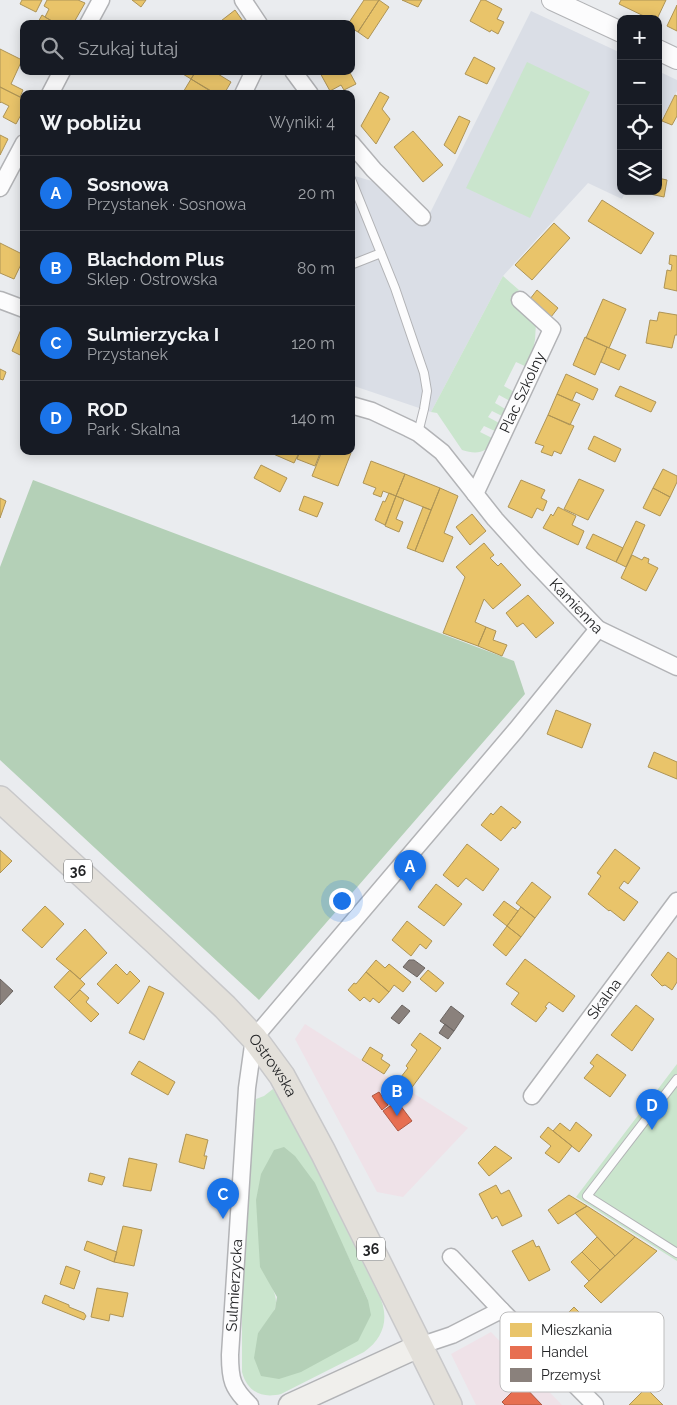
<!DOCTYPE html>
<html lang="pl">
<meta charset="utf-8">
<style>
:root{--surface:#171b24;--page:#242831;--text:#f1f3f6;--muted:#9ea1a6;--line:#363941;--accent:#1a73e8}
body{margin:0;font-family:Raleway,sans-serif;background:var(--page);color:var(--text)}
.controls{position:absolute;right:15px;top:15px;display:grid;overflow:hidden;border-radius:10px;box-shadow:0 2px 12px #0003}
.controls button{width:45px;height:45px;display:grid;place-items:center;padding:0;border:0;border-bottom:1px solid var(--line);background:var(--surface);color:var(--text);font:25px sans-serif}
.you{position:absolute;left:341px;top:900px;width:18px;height:18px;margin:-12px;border:4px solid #fff;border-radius:50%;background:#1a73e8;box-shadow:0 0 0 8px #1a73e833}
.badge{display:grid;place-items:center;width:32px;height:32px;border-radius:50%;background:var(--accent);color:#fff;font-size:16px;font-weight:700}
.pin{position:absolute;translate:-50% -41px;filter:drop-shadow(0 1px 2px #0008)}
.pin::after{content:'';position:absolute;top:26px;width:18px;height:15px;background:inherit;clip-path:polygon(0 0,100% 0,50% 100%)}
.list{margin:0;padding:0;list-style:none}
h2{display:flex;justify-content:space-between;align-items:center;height:65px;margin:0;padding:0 20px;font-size:21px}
h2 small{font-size:16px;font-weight:400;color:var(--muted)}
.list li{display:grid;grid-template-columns:32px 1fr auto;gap:15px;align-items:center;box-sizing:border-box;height:75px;padding:0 20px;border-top:1px solid var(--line)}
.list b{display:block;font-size:19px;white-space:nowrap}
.list p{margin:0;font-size:16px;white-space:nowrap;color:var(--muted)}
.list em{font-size:16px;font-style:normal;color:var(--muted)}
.icon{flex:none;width:28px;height:28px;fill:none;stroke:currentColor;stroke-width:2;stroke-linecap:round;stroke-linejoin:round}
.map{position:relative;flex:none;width:677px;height:1405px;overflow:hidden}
.search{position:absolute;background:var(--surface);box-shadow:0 2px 12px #0003;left:20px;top:20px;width:335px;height:55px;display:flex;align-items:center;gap:12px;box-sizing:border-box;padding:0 18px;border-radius:10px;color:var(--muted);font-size:19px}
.panel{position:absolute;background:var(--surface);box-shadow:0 2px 12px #0003;left:20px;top:90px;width:335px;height:365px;border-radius:10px}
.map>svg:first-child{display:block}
</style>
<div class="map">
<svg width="677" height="1405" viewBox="0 0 677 1405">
<rect width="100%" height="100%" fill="#eaecef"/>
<!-- commercial -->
<path fill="#efe2e8" d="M305 1024 468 1128 403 1197 377 1192 295 1039Z
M491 1332 562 1405H476L451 1354Z"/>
<!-- built -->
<path fill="#dadee6" d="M531 11 621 53V191H626L622 199 588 183 503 276 431 412 351 385V175L372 181 419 224 431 211Z
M658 71 677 80V91L658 126Z"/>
<!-- green -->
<path fill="#cae5cd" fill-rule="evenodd" d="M527 62 590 92 530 218 466 188Z
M503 276 519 290 511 299 536 323 535 340 529 368 516 362 504 386 516 393 512 402 499 395 495 403 507 410 504 417 492 411 488 417 501 424 497 432 484 426 480 432 494 439C487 453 477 455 462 450L437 413 431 412Z
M677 1064V1261L576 1197Z
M273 1089 291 1118 378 1293C390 1316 385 1337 364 1352L281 1394C261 1399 247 1391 242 1372V1265L256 1099 264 1096ZM345 1250 368 1300 258 1333C273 1313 283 1308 270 1283Z"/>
<!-- forest -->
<path fill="#b4d0b7" d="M33 480 514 661 525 694 259 1000 0 760V567Z
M284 1147 295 1156 315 1183 368 1300 371 1315 358 1341 301 1372 279 1379 261 1376 254 1358 258 1333 275 1309 277 1297 260 1267 256 1200 261 1174 274 1150Z"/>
<!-- homes -->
<path fill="#e9c46a" stroke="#ae9456" d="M22 0H42L36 12 20 4Z
M47 0H78L85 3 73 24H57L45 17 49 9 44 6Z
M132 0H146L141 7Z
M364 0H379L358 32 351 28V24H348Z
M379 0 389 7 368 39 358 32Z
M402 0H422L418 7Z
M481 0H485L502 9 497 19 504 22 498 34 491 30 490 32 470 21Z
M621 0H666L657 19H650L619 4Z
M677 5V31L667 26Z
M235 10 245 24H217Z
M42 15 45 17 57 24H37Z
M0 49 22 60 11 84 23 90 20 97 0 87Z
M474 57 495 68 487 84 465 74Z
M178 71H196L191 79Z
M196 71H213L231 82 224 94H215L191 79Z
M319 71H349L356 84 344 90 341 85 330 91Z
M191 79 213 92 212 94H182Z
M0 87 24 99V109L16 124 3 117 9 106 1 102 0 103Z
M380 92 389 97 382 109 390 119 376 144 361 126Z
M675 95 677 96V116L672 125 662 121Z
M459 116 470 121 455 154 444 145Z
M413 131 443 165 423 182 394 147Z
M0 135 8 139 0 155Z
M658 178 667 180 664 197 636 191H658Z
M602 200 654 233 641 254 588 221Z
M554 223 570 238 532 280 515 265Z
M0 243 24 255V258L14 279 0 273Z
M670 255 677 256V291L664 288 667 270 671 271 672 265 669 264Z
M537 290 558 308 551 317 530 299Z
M603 299 626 309 609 348 586 338Z
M659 312 677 315V335H675L672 348 646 343 650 320 657 321Z
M22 327H24V357L12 351Z
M585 337 607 347 595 375 573 365Z
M607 347 626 355 619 370 601 362Z
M0 369 6 372 3 380 0 379Z
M566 374 598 389 593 400 576 392 572 401 557 394Z
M620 386 656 402 651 412 615 396Z
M557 394 580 404 570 425 548 415Z
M548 415 574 426 561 454 554 451 552 456 541 452 544 446 535 443Z
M594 436 621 449 615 462 588 449Z
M272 451H300L294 463 271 453Z
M300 451H321L315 466 297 459Z
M322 451H347L351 453 338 486 312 476Z
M371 461 405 474 396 496 383 491 381 497 373 494 376 488 363 483Z
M261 465 287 478 280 492 254 478Z
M663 469 677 476V482L670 497 653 488Z
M405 474 440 488 431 510 396 496Z
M579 479 604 490 588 520 564 509Z
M521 480 545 490 541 498 547 501 543 511 537 508 532 518 508 507Z
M440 488 458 496 444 533 453 537 443 562 415 551Z
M653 488 670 497 660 516 643 508Z
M389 493 396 496 385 525 375 520 383 501 385 502Z
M304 496 323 503 317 517 299 510Z
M396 496 404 499 396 519 403 522 399 532 385 526Z
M0 498 6 501 0 518Z
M423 507 431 510 415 551 407 548Z
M558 507 576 516 572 525 584 531 578 545 543 528 551 514 553 516Z
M472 514 486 531 470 545 456 527Z
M636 521 645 525 626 567 616 562Z
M593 534 623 548 616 562 586 548Z
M484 543 494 555 490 558 498 566 501 563 521 585 493 609 484 599 475 622 486 627 478 646 443 633 465 577 456 567Z
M632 555 642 560 644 557 649 559 648 563 658 568 646 591 621 578Z
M528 595 554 623 536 638 523 623 517 627 506 613Z
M486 627 496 631 493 640 507 645 502 656 478 646Z
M556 710 591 724 582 748 547 734Z
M654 752 677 762V779L648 767Z
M501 806 521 822 515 829 513 827 501 841 481 825 491 813 493 815Z
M467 844 499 869 483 891 466 878 458 887 443 875Z
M615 849 640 868 628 884 624 881 619 888 638 902 624 921 610 910 609 911 588 894 601 876 597 873Z
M0 850 12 861 0 873Z
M532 882 551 897 535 918 516 903Z
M436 884 462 904 444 926 418 907Z
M504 901 518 911 507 926 493 915Z
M45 906 64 924 42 948 22 930Z
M521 907 535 918 521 937 507 926Z
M407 921 432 941 426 949 420 944 411 956 392 940Z
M507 926 521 937 506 956 493 945Z
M85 929 107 953 80 979 56 959Z
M668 952 677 959V982L672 990 665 985 662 986 651 975Z
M525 959 575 996 563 1012 549 1002 545 1007 547 1008 536 1022 511 1004 519 993 506 984Z
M376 960 385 968 389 964 411 982 403 992 394 985 389 992 366 972Z
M116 964 127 975 130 971 140 981 118 1004 97 984Z
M70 970 85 984 69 1001 54 987Z
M428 970 444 983 436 992 420 979Z
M366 972 389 992 379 1003 373 998 370 1002 364 997 360 1001 348 990 354 983 356 984Z
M149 986 164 993 144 1040 129 1033Z
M80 990 89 998 86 1002 99 1014 91 1022 69 1001Z
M636 1005 654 1019 632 1051 611 1035Z
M420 1033 441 1048 410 1090 397 1082 408 1068 406 1066 417 1050 411 1045Z
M370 1047 383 1055 381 1059 390 1065 384 1074 362 1060Z
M597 1054 626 1075 610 1097 584 1078 594 1066 590 1063Z
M139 1061 175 1082 168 1095 131 1074Z
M576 1122 592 1135 579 1152 553 1131 560 1123 570 1131Z
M548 1127 572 1146 559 1163 545 1153 551 1146 540 1137Z
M186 1134 208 1140 204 1156H207L204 1169 179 1162Z
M495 1146 512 1158 489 1176 478 1163Z
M129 1158 157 1164 151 1191 123 1186Z
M90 1173 105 1177 102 1185 88 1181Z
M496 1185 501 1194 509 1190 522 1216 502 1226 497 1216 492 1219 479 1194Z
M569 1195 587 1206 558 1224 548 1210Z
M587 1206 635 1237 615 1256 575 1213Z
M123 1226 142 1230 134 1266 114 1262Z
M597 1237 615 1256 600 1270 582 1252Z
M635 1237 657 1251 601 1303 584 1286Z
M533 1240 536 1247 539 1246 550 1270 529 1281 512 1251Z
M87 1241 117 1252 114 1262 84 1250Z
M582 1252 600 1270 589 1281 571 1262Z
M66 1266 80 1271 74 1289 60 1284Z
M97 1288 128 1293 123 1317 110 1314 109 1321 91 1317Z
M45 1295 69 1305V1307L84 1313 86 1316 84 1320 42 1303Z
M574 1307 593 1326 572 1346 554 1327Z
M646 1388 663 1405H629Z"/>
<!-- shops -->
<path fill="#e76f51" stroke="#ac5844" d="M379 1092 388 1105 382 1110 372 1096Z
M397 1101 412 1121 398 1131 383 1111Z
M521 1383 542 1405H505L502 1402Z"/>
<!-- industry -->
<path fill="#8a817c" stroke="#6b6562" d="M409 960H414L425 968 417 977 403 967Z
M0 979 13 991 0 1005Z
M402 1005 410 1011 399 1024 391 1018Z
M451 1006 464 1016 454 1031 440 1021Z
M445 1024 454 1031 448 1039 439 1033Z"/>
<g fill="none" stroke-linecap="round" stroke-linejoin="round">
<!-- service casing -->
<g stroke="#b2b3b6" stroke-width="10">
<path id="service" d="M351 179 395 288 424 373 427 391 424 409 418 433
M353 264 381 253
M677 1079 587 1196 677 1253"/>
</g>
<!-- minor casing -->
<g stroke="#b2b3b6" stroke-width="19">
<g id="minor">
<path d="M243 0 259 24"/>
<path d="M88 24 101 0"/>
<path d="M293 71 310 94"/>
<path d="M50 94 62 71"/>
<path d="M243 94 254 71"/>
<path d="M351 143 374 170 422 217"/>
<path d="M0 188 24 143"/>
<path d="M0 300 24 309"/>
<path id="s1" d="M351 405 372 411 408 428 418 433 442 452 495 519 533 561 598 629 677 667"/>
<path id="s2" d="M475 494 552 329 520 300"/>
<path id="s3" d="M532 1096 677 901"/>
<path d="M451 1257 501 1310"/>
<path d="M419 1346 452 1335 501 1310 595 1405"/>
<path id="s4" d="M250 1405C232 1388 230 1379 230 1355L247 1088 254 1038 516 730 598 629"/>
</g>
</g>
<!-- tertiary casing -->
<g stroke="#b2b3b6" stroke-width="22">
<path id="tertiary" d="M552 0 621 32
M658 50 677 59"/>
</g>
<!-- secondary casing -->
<g stroke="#b2b3b6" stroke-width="25">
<path id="secondary" d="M290 1405 419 1346"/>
</g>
<!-- primary casing -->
<g stroke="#c8c8ca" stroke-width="28">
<g id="primary">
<path id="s5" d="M0 799 156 942 225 1007 254 1038 282 1076 323 1152 449 1405"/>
</g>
</g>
<!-- service -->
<use href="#service" stroke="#fcfcfd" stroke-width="8"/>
<!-- minor -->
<use href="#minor" stroke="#fcfcfd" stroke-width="16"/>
<!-- tertiary -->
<use href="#tertiary" stroke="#fcfcfd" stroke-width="20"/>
<!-- secondary -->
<use href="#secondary" stroke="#f0efec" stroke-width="22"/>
<!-- primary -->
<use href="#primary" stroke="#e3e0da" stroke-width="25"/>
</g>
<g text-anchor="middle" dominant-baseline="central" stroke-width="5" stroke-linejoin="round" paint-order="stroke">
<!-- shield labels -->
<g fill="#fff" stroke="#656667" stroke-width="1">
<rect x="64" y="859.5" width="28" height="23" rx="4"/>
<rect x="357" y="1237.5" width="28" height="23" rx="4"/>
</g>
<g font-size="14" font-weight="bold" fill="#232426">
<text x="78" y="871">36</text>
<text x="371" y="1249">36</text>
</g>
<!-- street labels -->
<g font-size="15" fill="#232426" stroke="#fff">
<text stroke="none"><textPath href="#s2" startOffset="112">Plac Szkolny</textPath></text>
<text stroke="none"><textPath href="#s1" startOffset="308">Kamienna</textPath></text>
<text stroke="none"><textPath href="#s3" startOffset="121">Skalna</textPath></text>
<text stroke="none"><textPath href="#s5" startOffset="382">Ostrowska</textPath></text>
<text stroke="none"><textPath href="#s4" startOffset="126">Sulmierzycka</textPath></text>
</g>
</g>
<!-- legend -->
<rect x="500" y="1312" width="164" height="80" rx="8" fill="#fff" stroke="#bdbdbe" stroke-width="1"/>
<rect x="510" y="1323" width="22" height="14" fill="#e9c46a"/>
<rect x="510" y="1346" width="22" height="13" fill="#e76f51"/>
<rect x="510" y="1368" width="22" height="14" fill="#8a817c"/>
<g font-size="14" fill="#232426">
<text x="541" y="1335">Mieszkania</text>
<text x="541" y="1357">Handel</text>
<text x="541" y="1380">Przemysł</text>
</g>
</svg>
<div class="controls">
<button>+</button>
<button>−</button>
<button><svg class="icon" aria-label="locate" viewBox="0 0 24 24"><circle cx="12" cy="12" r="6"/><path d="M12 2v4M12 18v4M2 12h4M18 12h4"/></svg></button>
<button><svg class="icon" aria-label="layers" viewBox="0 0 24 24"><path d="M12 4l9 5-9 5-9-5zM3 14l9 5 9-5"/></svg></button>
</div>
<div class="you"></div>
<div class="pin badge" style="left:410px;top:891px">A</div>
<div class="pin badge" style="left:397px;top:1116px">B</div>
<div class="pin badge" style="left:223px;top:1219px">C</div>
<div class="pin badge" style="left:652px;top:1130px">D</div>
<div class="search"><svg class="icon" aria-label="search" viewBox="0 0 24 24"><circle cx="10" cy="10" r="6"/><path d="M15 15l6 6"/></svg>Szukaj tutaj</div>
<section class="panel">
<h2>W pobliżu<small>Wyniki: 4</small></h2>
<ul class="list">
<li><span class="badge">A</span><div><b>Sosnowa</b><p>Przystanek · Sosnowa</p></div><em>20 m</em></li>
<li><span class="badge">B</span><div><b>Blachdom Plus</b><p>Sklep · Ostrowska</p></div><em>80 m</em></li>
<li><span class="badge">C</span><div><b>Sulmierzycka I</b><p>Przystanek</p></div><em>120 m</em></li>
<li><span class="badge">D</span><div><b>ROD</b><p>Park · Skalna</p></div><em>140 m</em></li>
</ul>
</section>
</div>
